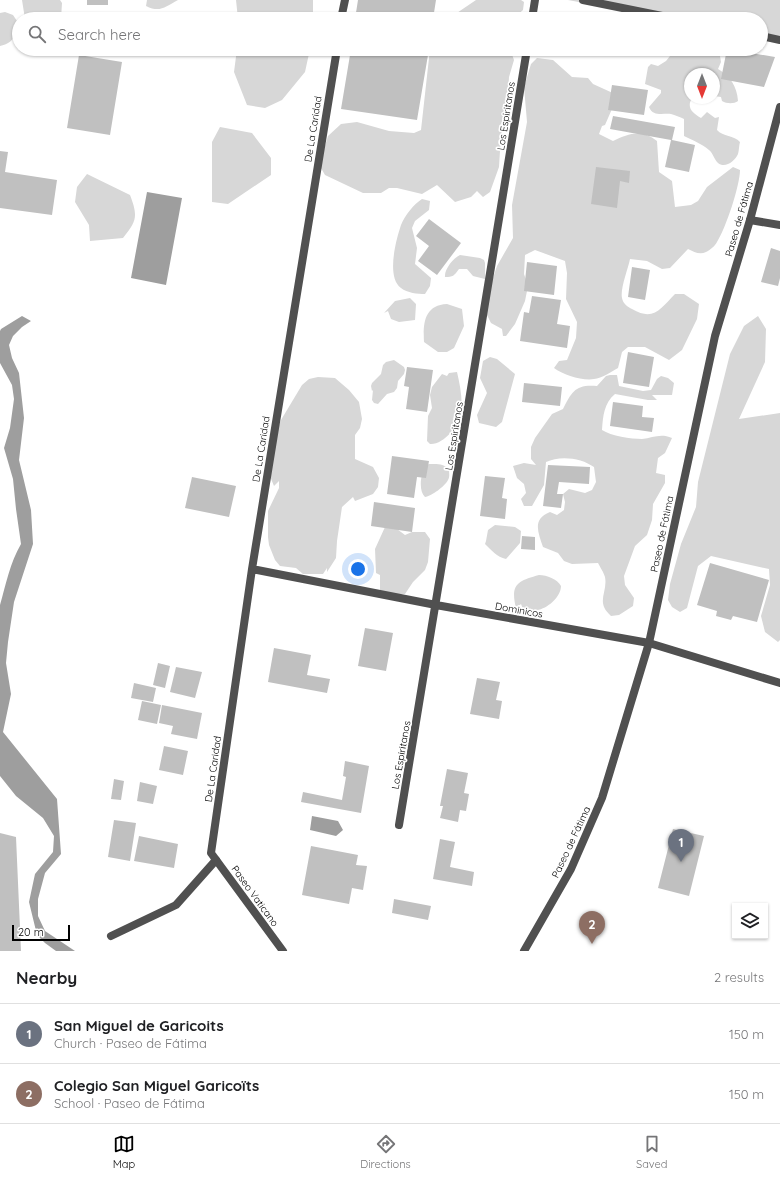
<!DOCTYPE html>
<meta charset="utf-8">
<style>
:root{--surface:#fff;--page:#f6f6f6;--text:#202124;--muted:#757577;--line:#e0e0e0;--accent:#000}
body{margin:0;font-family:Quicksand,sans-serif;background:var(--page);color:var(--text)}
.controls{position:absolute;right:12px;bottom:12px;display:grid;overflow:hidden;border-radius:0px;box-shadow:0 1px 3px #0004}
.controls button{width:36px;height:36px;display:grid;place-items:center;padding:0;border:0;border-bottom:1px solid var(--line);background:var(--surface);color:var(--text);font:20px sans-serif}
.compass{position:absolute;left:684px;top:68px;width:36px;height:36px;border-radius:50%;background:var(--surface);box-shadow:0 1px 3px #0004;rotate:180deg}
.scale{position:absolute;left:12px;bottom:10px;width:58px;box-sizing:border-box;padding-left:4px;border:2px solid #000;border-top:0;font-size:11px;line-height:14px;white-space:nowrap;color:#000;-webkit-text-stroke:3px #fff;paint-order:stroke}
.you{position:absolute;left:358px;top:569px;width:14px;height:14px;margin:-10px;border:3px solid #fff;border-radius:50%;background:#1a73e8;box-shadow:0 0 0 6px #1a73e833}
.badge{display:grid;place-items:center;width:26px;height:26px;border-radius:50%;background:var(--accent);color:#fff;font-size:13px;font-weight:700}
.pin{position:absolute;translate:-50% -33px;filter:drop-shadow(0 1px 2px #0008)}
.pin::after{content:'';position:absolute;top:21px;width:14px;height:12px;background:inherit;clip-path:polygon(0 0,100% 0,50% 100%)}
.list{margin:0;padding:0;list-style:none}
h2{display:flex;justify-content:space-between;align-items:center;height:52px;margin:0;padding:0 16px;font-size:17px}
h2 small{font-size:13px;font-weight:400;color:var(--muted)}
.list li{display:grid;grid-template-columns:26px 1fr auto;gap:12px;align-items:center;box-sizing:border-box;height:60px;padding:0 16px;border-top:1px solid var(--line)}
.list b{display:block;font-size:15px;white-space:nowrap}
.list p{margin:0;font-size:13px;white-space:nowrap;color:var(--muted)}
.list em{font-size:13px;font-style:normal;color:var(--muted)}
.icon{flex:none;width:22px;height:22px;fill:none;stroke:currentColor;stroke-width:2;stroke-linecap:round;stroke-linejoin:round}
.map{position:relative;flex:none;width:780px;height:951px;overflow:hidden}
.search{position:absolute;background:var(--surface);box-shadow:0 1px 3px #0004;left:12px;right:12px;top:12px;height:44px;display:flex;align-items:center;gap:10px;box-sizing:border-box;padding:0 14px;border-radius:22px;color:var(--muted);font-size:15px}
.sheet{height:172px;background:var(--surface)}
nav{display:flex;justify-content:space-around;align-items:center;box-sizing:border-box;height:56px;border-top:1px solid var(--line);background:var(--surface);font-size:11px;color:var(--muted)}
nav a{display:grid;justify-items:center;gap:2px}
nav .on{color:var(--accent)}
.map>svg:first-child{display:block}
</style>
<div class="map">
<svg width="780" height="951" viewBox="0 0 780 951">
<rect width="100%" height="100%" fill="#fff"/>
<!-- green -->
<path fill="#d7d7d7" d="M22 0H60L62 3 61 19H25Z
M147 0H178C165 7 160 13 146 6Z
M236 0H313V19H238Z
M476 0H521L524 2 523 10 513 19H448Z
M568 0H780V40L761 36V19H668Z
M5 12 13 15 17 21C14 36 16 42 0 46V13Z
M237 49H310L305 72 282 100 265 108 247 105 234 72Z
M430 49H505L511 52 514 60 509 77 507 111 501 135 499 167 490 192 483 197 477 191 471 197 455 202 437 185 422 194 397 188H389L381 193H363L325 175 321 168V159L328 136 341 124 357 122 389 131 414 133 421 130Z
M562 49H622L621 53 618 56H613L592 50 580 54Z
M697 50 710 51 720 56 721 62 718 69C730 76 737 86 738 101 734 104 727 104 722 101L721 97 714 96V74H690V98H692C686 108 693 113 701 118L707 112 715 118 719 117 717 130C723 137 734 135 740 142 739 145 739 151 738 154 735 161 725 169 718 163 714 159 713 153 709 150 702 144 692 140 684 136V119C680 117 675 115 671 114 663 113 653 117 649 107L661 93V90L645 84 648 67 651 64 658 66 666 61 674 51Z
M537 58 553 60 572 77 588 78 593 84 615 94V102L605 125 602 126 599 134 613 141C629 133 642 129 657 141L659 172 672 181 675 207 691 205 698 201 707 187 733 167 740 170C740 185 726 228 717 242 715 246 710 250 706 252 700 255 694 252 688 249L670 268 662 269 647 261 630 259C628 269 620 289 622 298 623 304 628 307 632 309 654 322 661 308 675 294H684L699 304 697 319 682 350 669 360 645 347H628L622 352 618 368C611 372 602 378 594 379 583 381 563 375 554 368L559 361 567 360 576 338 577 322 566 299 567 273 565 261 535 250 525 255 524 274 528 286 525 301 515 324 506 336H503L502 329 491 323 485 311 487 296 497 266 513 238 512 205 527 122 524 87 531 64Z
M220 127 252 133 271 158V175L228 204 212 202V142Z
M87 174 130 195C138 216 137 221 123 238L90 241 89 225 75 202 77 187Z
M422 199 430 201 429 210 415 221 412 228 417 248 415 264 431 278 430 286 425 294C418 294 407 293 401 288 386 277 396 240 401 225 405 215 414 204 422 199Z
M460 255 480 258 484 260 485 263V279L473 276 467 269H459C454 276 453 277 445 277 444 270 453 258 460 255Z
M410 298 416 304 415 320 399 322 391 319 388 311 384 313 395 301Z
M447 304 462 309 464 326 454 348 447 352H438L424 342C423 324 424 305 447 304Z
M758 316 766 329 765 362 739 419 780 413V640L778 642 765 632 761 616 770 585 769 569 711 556 698 566 687 608 680 612 672 607 668 600 670 584 681 544 696 507 698 482 730 354 744 326Z
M490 357 497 359 515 374 502 422 496 427 479 423 477 415 487 393 480 378 483 361Z
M394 360 404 367 405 370 404 374 398 381 397 388 394 392 387 394 378 404 374 403 372 400 373 390 372 391 371 386 372 383 381 374 383 365 386 362Z
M457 372C460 385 463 400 461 413 459 425 444 445 430 444L427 441 428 416 432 408 430 395 432 387 442 374 447 376 449 373Z
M610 375H617L619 386 643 391 651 390 657 379 661 376 668 378 674 383 672 395H652L657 400H648L615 394C604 403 603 416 602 430 611 436 631 439 642 439 653 438 660 433 672 438L665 453 658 458 656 473 665 475V483L653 504 652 520 647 535 635 546 624 576 625 585 634 598 633 606 619 615 611 616C595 602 608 593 605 577 604 573 600 567 598 563L572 564 564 561 558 553 543 547C538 532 532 519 550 512L557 515 564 510 565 502 563 494 569 489 585 493 592 490 596 482 594 467C582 458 560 455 546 462L544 485 532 506H524L521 499 526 493 524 484 517 478 513 466 524 463 536 465 531 459V447L535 438 552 414 563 409C572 391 576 384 597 386L606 376Z
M318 377 335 378 349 390 359 402 362 419 360 428 355 435V459L373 467 379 478 378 487 373 494 355 501 353 497 342 507 337 541 336 558 327 572V568L323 574H303L296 568 280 566 275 560 269 545 268 537V511L279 488V481L274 486 269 474 271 446 281 420 302 385 309 379Z
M429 464C437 464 444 463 449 470 449 473 450 477 448 480 445 486 432 496 425 497 418 490 421 474 425 466Z
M495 525 515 527 521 531 520 543 506 559C497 557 491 550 485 544L486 541 488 530Z
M393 526 405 535 412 532H425L430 539 428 562 425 570 413 582 405 594H390L380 592V575L376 573 375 549 385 527Z
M539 575C547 575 557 579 561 586 561 597 547 609 537 610 532 611 528 610 523 609L521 604 516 608C510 584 518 581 539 575Z"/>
<!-- water -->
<path fill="#9e9e9e" d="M147 192 182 198 166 285 131 278Z
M22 316 31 321 22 327 13 336 9 345 12 358 19 373 24 418 19 460 31 510 33 544 14 602 8 642 6 663 11 694 3 732 57 799 61 854 45 873 38 899V916L45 931 75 951H56L45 943 37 935 29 902 35 874 53 852 54 836 43 818 16 796 0 776V605C6 584 10 563 21 544L16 509 13 479 4 448 10 428 14 399 12 385 0 363V331L1 329Z
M312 816 338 821 343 830 336 836 310 830Z"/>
<!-- building -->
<path fill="#c0c0c0" d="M87 0H108V5H87Z
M358 0H436L433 19H355Z
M351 49H429L417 120 341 109Z
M727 49 775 57 764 87 721 79Z
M79 55 122 62 110 135 67 128Z
M612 85 648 90 644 115 608 110Z
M613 116 675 127 672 140 695 145 689 172 665 167 671 140 610 129Z
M0 151 8 152 5 172 57 180 52 215 0 208Z
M596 167 630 171 629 183 620 181 617 208 591 204Z
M429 219 461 243 437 275 418 261 429 246 416 236Z
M771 248 780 251V278L778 286 761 282Z
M527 262 557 266 554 295 524 291Z
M632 267 650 270 645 300 628 297Z
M532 296 561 300 557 324 570 326 567 348 520 341 524 312 529 313Z
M628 352 654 357 649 387 623 383Z
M407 367 433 370 427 412 406 409 409 387 404 386Z
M524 383 562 387 560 406 522 402Z
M613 402 643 406 642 417 654 418 652 432 610 426Z
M392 456 429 461 426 478 417 477 414 498 387 494Z
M548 465 590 467 589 484 559 482 557 494H563L561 508 543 506Z
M485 476 505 478 502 498 507 499 505 519 480 516Z
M192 477 236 486 229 517 185 508Z
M374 502 415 508 412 532 371 526Z
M522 536 535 537V550L521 549Z
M710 563 769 580 757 622 733 616 731 620 716 616 717 611 697 605Z
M365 628 393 633 386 671 358 666Z
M274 648 311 655 307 675 330 679 327 693 268 682Z
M158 663 170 666 165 688 153 685Z
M176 667 202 672 195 698 170 692Z
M477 678 500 682 496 700 502 701 499 719 470 714Z
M134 683 156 688 153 702 131 698Z
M142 701 161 705 157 724 138 720Z
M162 705 202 713 197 739 171 734 173 726 159 723Z
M164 746 188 751 183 775 159 770Z
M345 761 369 766 361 813 301 802 303 792 342 800 346 777 343 776Z
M447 769 468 773 464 793 469 794 466 811 460 810 458 822 440 818 443 806H440Z
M114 779 124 781 121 800 111 799Z
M140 782 157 786 153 804 137 801Z
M114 820 136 823 130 861 108 857Z
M673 829 704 836 689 896 658 888Z
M0 833 16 837 21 951H0Z
M139 836 178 844 174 868 134 861Z
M440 839 455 842 450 867 474 872 472 886 433 879Z
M311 846 358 855 356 865 367 866 363 890 352 888 349 904 302 895Z
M394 899 431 906 428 920 392 913Z"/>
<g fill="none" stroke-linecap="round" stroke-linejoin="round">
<!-- service -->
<path stroke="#505050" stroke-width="8" d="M111 936 176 905 216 860"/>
<!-- minor -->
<path stroke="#505050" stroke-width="8" d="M341 19 345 0
M532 19 535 0
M750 220 780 225
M252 569 436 605 649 643 780 683
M399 825 527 49
M283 951 211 853 252 569 337 49"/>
<!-- tertiary -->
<path stroke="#505050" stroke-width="8" d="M583 0 677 19
M761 36 780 40
M524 951 571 869 602 798 649 643 715 336 750 220 780 107"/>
</g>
<g text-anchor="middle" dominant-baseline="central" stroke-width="3.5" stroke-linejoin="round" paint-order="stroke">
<!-- street labels -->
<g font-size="10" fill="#000" stroke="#fff">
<text transform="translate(506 116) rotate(-81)">Los Espiritanos</text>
<text transform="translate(313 129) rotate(-81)">De La Caridad</text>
<text transform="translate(739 219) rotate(-74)">Paseo de Fátima</text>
<text transform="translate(454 436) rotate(-81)">Los Espiritanos</text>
<text transform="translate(261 449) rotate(-81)">De La Caridad</text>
<text transform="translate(662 534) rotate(-78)">Paseo de Fátima</text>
<text transform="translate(519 610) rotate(10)">Dominicos</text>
<text transform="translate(401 755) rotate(-80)">Los Espiritanos</text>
<text transform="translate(213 769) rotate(-82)">De La Caridad</text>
<text transform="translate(571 842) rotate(-65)">Paseo de Fátima</text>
<text transform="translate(255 896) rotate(54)">Paseo Vaticano</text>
</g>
</g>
</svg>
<div class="controls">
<button><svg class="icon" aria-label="layers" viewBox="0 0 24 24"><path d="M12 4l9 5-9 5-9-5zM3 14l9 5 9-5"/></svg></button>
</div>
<svg class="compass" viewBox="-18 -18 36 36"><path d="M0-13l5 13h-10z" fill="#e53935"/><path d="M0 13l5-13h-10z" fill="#757577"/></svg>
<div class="scale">20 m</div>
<div class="you"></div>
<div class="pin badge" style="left:681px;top:862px;background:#6b7280">1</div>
<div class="pin badge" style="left:592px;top:944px;background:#8d6e63">2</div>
<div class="search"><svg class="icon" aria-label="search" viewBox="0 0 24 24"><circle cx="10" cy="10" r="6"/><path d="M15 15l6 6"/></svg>Search here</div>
</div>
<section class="sheet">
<h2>Nearby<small>2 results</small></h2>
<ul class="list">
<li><span class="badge" style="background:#6b7280">1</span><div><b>San Miguel de Garicoits</b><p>Church · Paseo de Fátima</p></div><em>150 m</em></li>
<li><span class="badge" style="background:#8d6e63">2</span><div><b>Colegio San Miguel Garicoïts</b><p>School · Paseo de Fátima</p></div><em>150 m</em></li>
</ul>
</section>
<nav>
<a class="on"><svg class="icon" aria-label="map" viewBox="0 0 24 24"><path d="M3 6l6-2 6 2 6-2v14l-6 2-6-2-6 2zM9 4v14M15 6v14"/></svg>Map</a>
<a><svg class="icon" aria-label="directions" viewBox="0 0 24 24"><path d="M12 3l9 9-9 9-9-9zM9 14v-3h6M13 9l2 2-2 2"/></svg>Directions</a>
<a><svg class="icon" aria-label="saved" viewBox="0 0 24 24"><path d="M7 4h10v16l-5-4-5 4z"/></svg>Saved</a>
</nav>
